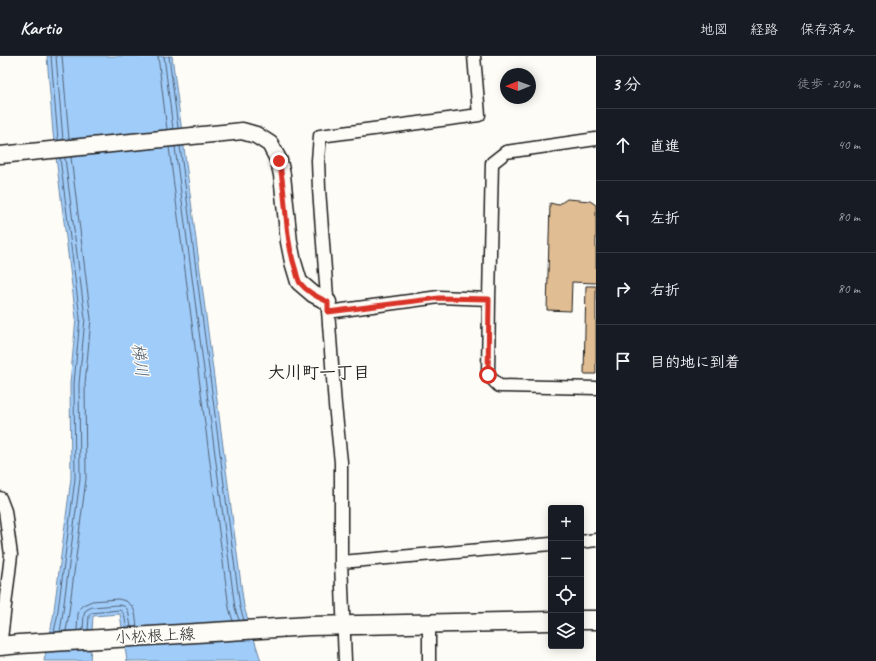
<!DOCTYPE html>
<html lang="ja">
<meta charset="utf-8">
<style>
:root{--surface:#171b24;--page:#20242c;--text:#f1f3f6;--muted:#9ea1a6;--line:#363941}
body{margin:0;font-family:Caveat,"Klee One",sans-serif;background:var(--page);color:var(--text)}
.controls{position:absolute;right:12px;bottom:12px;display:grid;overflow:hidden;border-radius:4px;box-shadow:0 2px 10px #0003}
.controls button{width:36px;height:36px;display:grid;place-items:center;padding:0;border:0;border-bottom:1px solid var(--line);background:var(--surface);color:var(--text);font:20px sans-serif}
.compass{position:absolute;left:500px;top:12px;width:36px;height:36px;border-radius:50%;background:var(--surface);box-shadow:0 2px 10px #0003;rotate:269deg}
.stop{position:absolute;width:12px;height:12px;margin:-9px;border:3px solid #d93025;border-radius:50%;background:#fff}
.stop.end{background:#d93025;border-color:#fff;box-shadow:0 1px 4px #0008}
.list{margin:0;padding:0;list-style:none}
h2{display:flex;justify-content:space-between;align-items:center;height:52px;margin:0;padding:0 16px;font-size:17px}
h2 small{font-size:13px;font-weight:400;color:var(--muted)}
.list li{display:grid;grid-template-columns:26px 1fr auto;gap:12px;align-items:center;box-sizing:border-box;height:72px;padding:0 16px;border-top:1px solid var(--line)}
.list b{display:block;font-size:15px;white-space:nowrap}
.list em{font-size:13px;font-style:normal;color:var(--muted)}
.icon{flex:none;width:22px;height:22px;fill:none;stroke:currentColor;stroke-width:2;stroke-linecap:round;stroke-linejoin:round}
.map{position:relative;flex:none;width:596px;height:605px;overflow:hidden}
header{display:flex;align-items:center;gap:24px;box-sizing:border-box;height:56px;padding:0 20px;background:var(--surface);border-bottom:1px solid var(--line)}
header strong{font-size:19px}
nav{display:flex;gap:22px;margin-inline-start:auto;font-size:14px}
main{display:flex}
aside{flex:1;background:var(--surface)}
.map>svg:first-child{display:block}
</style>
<header>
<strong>Kartio</strong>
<nav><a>地図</a><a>経路</a><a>保存済み</a></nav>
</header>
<main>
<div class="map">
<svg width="596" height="605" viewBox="0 0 596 605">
<rect width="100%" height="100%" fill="#fdfcf7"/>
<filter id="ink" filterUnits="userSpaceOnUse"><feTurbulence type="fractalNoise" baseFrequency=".025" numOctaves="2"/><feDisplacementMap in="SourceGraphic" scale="8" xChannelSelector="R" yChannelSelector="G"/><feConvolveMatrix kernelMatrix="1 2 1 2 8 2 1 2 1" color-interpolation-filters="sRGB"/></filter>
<g filter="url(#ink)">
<!-- water -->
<path fill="#a0ccfa" stroke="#6b86a1" d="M47 0H172L244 551 261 605H127L120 558 93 560 90 605H44L53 562 71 422 70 328 76 262 53 77Z"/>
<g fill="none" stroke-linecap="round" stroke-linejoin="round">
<!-- shore -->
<path stroke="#516275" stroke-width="1" d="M51 0 58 84
M56 0 63 84
M62 0 69 83
M158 0 167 74
M164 0 173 73
M169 0 178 72
M180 90 240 551 244 564
M169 91 229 552 233 565
M175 91 235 552 239 564
M77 574 78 558 80 552 83 549 92 545 118 543 126 545 132 550 135 556 137 571
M83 574 84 559 85 555 88 553 92 551 118 549 124 550 128 554 131 571
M88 574 89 560 91 557 119 554C126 556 125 565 126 571
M66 575 68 564 86 423 85 328 91 263 71 101
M54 576 57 562 75 423 74 328 80 262 60 102
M60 576 62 563 80 423 79 328 85 262 65 102"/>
</g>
<!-- building -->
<path fill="#e0bd92" stroke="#1c1c1c" d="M567 143 590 145 596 149V227L572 226 571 255 547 254 550 147 558 149Z
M586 230H596V318H584Z"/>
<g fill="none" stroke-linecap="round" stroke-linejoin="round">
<!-- minor casing -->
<g stroke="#1c1c1c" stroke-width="15">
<path id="minor" d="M596 83 506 96 492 107 489 243 488 319 499 330 596 332
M328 256 439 241 489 243
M0 442 5 455 11 499 0 591
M581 486 596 484
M341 506 551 488
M345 605 341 506V406L335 349 319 133 318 104 320 80 479 59 474 0
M429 605V568"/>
</g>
<!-- tertiary casing -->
<g stroke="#1c1c1c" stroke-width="19">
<path id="tertiary" d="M0 99 233 76 242 75 256 79 270 88 279 105 282 119 289 186 293 206 299 226 313 238 328 246"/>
</g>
<!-- secondary casing -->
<g stroke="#1c1c1c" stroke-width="21">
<path id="secondary" d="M581 564H596
M0 590 20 588 309 570 551 565"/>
</g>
<!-- minor -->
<use href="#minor" stroke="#fdfcf7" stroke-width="12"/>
<!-- tertiary -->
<use href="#tertiary" stroke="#fdfcf7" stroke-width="16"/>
<!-- secondary -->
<use href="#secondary" stroke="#fdfcf7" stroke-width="18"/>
</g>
</g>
<g fill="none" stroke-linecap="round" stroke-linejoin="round" filter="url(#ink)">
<!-- route -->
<path stroke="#d93025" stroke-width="5" d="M279 105C287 141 284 180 296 215 297 219 298 224 300 227 307 236 318 241 328 246V256L439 242 489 243 488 319"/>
</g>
<g text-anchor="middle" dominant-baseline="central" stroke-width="3" stroke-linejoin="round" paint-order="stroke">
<!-- street labels -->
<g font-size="16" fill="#1c1c1c" stroke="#fdfcf7">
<text transform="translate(155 580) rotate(-3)">小松根上線</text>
</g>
<!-- water labels -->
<g font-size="17" font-style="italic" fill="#4a5a6a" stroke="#fdfcf7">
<text transform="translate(140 304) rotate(82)">梯川</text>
</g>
<!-- neighbourhood labels -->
<g font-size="17" font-weight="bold" fill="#1c1c1c" stroke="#fdfcf7">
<text x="319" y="316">大川町一丁目</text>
</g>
</g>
</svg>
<div class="controls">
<button>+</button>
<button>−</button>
<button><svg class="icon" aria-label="locate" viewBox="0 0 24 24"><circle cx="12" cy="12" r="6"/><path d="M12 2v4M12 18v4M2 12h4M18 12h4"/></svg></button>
<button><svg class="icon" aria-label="layers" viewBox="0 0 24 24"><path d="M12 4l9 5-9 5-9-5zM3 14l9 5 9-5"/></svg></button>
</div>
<svg class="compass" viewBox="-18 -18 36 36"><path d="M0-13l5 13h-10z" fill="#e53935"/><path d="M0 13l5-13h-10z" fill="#9ea1a6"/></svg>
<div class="stop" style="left:488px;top:319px"></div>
<div class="stop end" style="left:279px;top:105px"></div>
</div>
<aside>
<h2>3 分<small>徒歩 · 200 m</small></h2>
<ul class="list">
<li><svg class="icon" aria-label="ahead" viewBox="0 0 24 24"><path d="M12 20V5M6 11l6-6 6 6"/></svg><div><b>直進</b></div><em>40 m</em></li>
<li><svg class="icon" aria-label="left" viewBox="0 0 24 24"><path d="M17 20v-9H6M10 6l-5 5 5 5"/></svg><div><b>左折</b></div><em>80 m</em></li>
<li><svg class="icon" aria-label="right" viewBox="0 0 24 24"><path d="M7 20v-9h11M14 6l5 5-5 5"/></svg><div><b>右折</b></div><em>80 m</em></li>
<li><svg class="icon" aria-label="arrive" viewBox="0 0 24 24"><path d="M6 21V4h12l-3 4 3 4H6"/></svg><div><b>目的地に到着</b></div></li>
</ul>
</aside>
</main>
